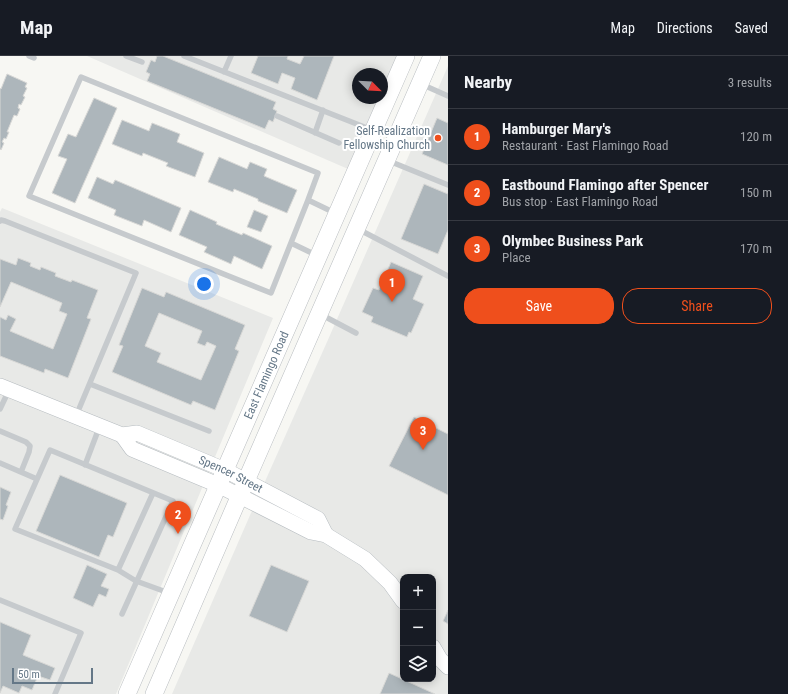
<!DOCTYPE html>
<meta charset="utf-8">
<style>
:root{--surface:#171b24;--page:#20242c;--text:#f1f3f6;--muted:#9ea1a6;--line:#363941;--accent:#ef4f1c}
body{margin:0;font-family:"Roboto Condensed",sans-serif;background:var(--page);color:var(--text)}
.controls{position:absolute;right:12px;bottom:12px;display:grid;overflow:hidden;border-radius:8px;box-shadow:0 2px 10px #0003}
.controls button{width:36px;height:36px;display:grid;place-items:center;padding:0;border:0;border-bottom:1px solid var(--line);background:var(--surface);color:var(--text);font:20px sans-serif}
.compass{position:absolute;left:352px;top:12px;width:36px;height:36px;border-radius:50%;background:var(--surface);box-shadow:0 2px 10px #0003;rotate:114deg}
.scale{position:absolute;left:12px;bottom:10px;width:81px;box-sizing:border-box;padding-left:4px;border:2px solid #647787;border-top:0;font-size:11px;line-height:14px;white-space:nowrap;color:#647787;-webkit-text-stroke:3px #fff;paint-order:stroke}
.you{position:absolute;left:204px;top:228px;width:14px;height:14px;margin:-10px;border:3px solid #fff;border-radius:50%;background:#1a73e8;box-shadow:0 0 0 6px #1a73e833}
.badge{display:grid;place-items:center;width:26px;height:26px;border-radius:50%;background:var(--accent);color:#fff;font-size:13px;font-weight:700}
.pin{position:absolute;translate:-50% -33px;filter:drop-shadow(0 1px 2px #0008)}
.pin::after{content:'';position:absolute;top:21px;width:14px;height:12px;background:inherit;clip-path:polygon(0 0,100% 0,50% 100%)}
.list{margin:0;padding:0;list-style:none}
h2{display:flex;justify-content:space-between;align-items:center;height:52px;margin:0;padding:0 16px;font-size:17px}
h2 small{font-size:13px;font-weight:400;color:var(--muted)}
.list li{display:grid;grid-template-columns:26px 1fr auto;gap:12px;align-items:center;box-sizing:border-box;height:56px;padding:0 16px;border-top:1px solid var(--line)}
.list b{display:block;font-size:15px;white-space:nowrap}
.list p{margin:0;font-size:13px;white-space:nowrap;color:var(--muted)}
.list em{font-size:13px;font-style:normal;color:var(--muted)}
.actions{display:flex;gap:8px;padding:12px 16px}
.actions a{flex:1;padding:9px 0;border:1px solid var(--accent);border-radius:16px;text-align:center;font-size:14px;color:var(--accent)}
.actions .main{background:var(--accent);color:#fff}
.icon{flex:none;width:22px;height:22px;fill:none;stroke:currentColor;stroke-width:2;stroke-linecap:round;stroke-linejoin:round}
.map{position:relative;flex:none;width:448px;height:638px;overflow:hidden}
header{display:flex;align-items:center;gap:24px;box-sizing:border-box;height:56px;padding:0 20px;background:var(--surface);border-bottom:1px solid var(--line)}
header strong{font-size:19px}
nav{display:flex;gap:22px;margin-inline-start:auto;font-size:14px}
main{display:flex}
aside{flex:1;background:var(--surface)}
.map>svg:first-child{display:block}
</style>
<header>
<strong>Map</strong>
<nav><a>Map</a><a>Directions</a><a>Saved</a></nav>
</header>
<main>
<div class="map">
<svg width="448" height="638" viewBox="0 0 448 638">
<rect width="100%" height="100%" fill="#f7f7f3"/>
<!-- built -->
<path fill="#e8e9e7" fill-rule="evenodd" d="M87 0H406L355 116ZM358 18H382V42H358Z
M448 10V638H172L251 457 327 286ZM403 521H433V623H403Z
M2 152 273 262 116 638H0V156Z"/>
<!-- building -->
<path fill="#adb6bb" stroke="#d8d8d6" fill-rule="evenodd" d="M157 0H163L276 46 273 53 277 55 273 66 269 64 265 73 147 25 150 18 146 16 151 4 155 6Z
M258 0H288L287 3 300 8 304 0H334L317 44 291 33 295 22 282 17 278 28 251 17Z
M7 18 27 27 25 31 27 32 23 40 25 41 21 49 19 48 18 52 20 53 17 60 14 59 7 76H9L6 83 4 82 2 86 4 87 1 94 0 93V32L1 33Z
M94 42 117 52 75 147 52 137 67 103 58 100 68 78 76 81Z
M437 62 448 67V109L422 98Z
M122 64 149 75 152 67 180 78 177 86 204 97 195 121 166 110 168 107 143 97 142 100 112 88Z
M219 101 247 113 250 106 267 113 264 120 297 134 287 157 258 145V143L234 133 233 136 208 126Z
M97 121 113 128 115 124 181 152 171 176 144 164 142 170 114 159 116 154 88 142Z
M424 128 448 138V174L438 198 401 183Z
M190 154 217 166 216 168 242 179 243 177 272 190 262 213 234 200 231 208 204 196 207 191 179 179Z
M254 154 268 160 261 176 247 171Z
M18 202 31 207 30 210 40 214 41 211 56 217 55 220 71 226 72 224 98 234 87 262 91 263 68 322 45 313 44 317 0 300V261L6 264 8 259 16 263 10 275 53 293 67 258 59 255 62 247 11 226 0 251V203L16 209Z
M391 206 423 220 413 243 424 248 411 277 409 276 407 281 371 266 373 261 362 256 373 232 379 234Z
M142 232 164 241 166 236 245 269 235 293 239 295 215 354 193 345 191 349 112 316 123 290 119 289ZM159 257 202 275 197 287 205 290 207 286 216 290 201 324 157 306 161 297 145 290Z
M414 361 448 378V439L389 410Z
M60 419 127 447 113 481 108 479 99 501 36 475Z
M0 431 11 436 6 449 8 450 3 464 0 463Z
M87 509 107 518 101 530 109 533 106 541 99 538 93 551 73 542Z
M271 509 309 525 287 576 249 560Z
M448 554V568L443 565Z
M0 566 31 579 23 599 55 612 50 624 38 620 32 634 22 630 19 637 3 630 0 637Z
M389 617 435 638H380Z"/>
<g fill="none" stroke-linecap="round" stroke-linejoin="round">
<!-- secondary casing -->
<g stroke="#b6bcc0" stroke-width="16">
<g id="secondary">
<path id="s1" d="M0 330 122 379 137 377 225 414 318 463 326 479"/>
<path d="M122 379 132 393 218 429 311 476 326 479 365 503 390 527 403 545"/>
<path d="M433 591 440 603 448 611"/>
</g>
</g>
<!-- primary casing -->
<g stroke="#b9bdc1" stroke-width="18">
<g id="primary">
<path id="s2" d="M127 638 406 0"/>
<path d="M154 638 246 425 432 0"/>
</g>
</g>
<!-- lane -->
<path stroke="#c6cacd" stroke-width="5.5" d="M29 0 34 2
M126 0 142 6
M184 0 372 74
M224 16 231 0
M421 28 448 40
M277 60 339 87
M315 77 323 54
M389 105 448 129
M308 144 271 237 29 140 81 21 318 117 308 144 335 157
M0 165 1 164 5 165 136 217 76 360
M358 173 448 220
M291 187 318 200
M320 258 356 277
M90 328 209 375
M0 353 9 334
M0 375 26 386 30 390 29 396 21 416
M0 407 37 423
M85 409 99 372
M118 514 153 437
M0 544 81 577 55 638
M122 558 173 445 50 394 15 473 118 514 136 525 169 537"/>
<!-- secondary -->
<use href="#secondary" stroke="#fff" stroke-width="15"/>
<!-- primary -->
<use href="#primary" stroke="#fff" stroke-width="17"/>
</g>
<!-- markers -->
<circle fill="#ef4f1c" stroke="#fff" stroke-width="1.5" cx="438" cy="82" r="4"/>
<g text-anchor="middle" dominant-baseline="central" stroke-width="4" stroke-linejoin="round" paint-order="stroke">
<!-- poi labels -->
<g font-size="12" fill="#647787" stroke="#fff" text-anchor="end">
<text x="430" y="75">Self-Realization<tspan x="430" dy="14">Fellowship Church</tspan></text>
</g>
<!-- street labels -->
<g font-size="12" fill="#647787" stroke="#fff">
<text stroke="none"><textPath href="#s2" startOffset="348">East Flamingo Road</textPath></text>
<text stroke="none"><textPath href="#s1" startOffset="249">Spencer Street</textPath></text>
</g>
</g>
</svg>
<div class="controls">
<button>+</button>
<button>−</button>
<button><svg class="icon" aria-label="layers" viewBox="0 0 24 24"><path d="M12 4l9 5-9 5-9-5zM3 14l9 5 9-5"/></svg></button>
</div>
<svg class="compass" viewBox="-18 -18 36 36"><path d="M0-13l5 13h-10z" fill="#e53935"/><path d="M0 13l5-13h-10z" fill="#9ea1a6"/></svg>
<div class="scale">50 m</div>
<div class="you"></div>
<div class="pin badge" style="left:392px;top:246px">1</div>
<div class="pin badge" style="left:178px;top:478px">2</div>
<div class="pin badge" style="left:423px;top:394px">3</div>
</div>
<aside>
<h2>Nearby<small>3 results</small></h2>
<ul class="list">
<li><span class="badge">1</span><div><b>Hamburger Mary's</b><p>Restaurant · East Flamingo Road</p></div><em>120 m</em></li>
<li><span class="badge">2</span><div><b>Eastbound Flamingo after Spencer</b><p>Bus stop · East Flamingo Road</p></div><em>150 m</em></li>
<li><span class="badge">3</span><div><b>Olymbec Business Park</b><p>Place</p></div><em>170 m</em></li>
</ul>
<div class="actions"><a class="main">Save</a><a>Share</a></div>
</aside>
</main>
